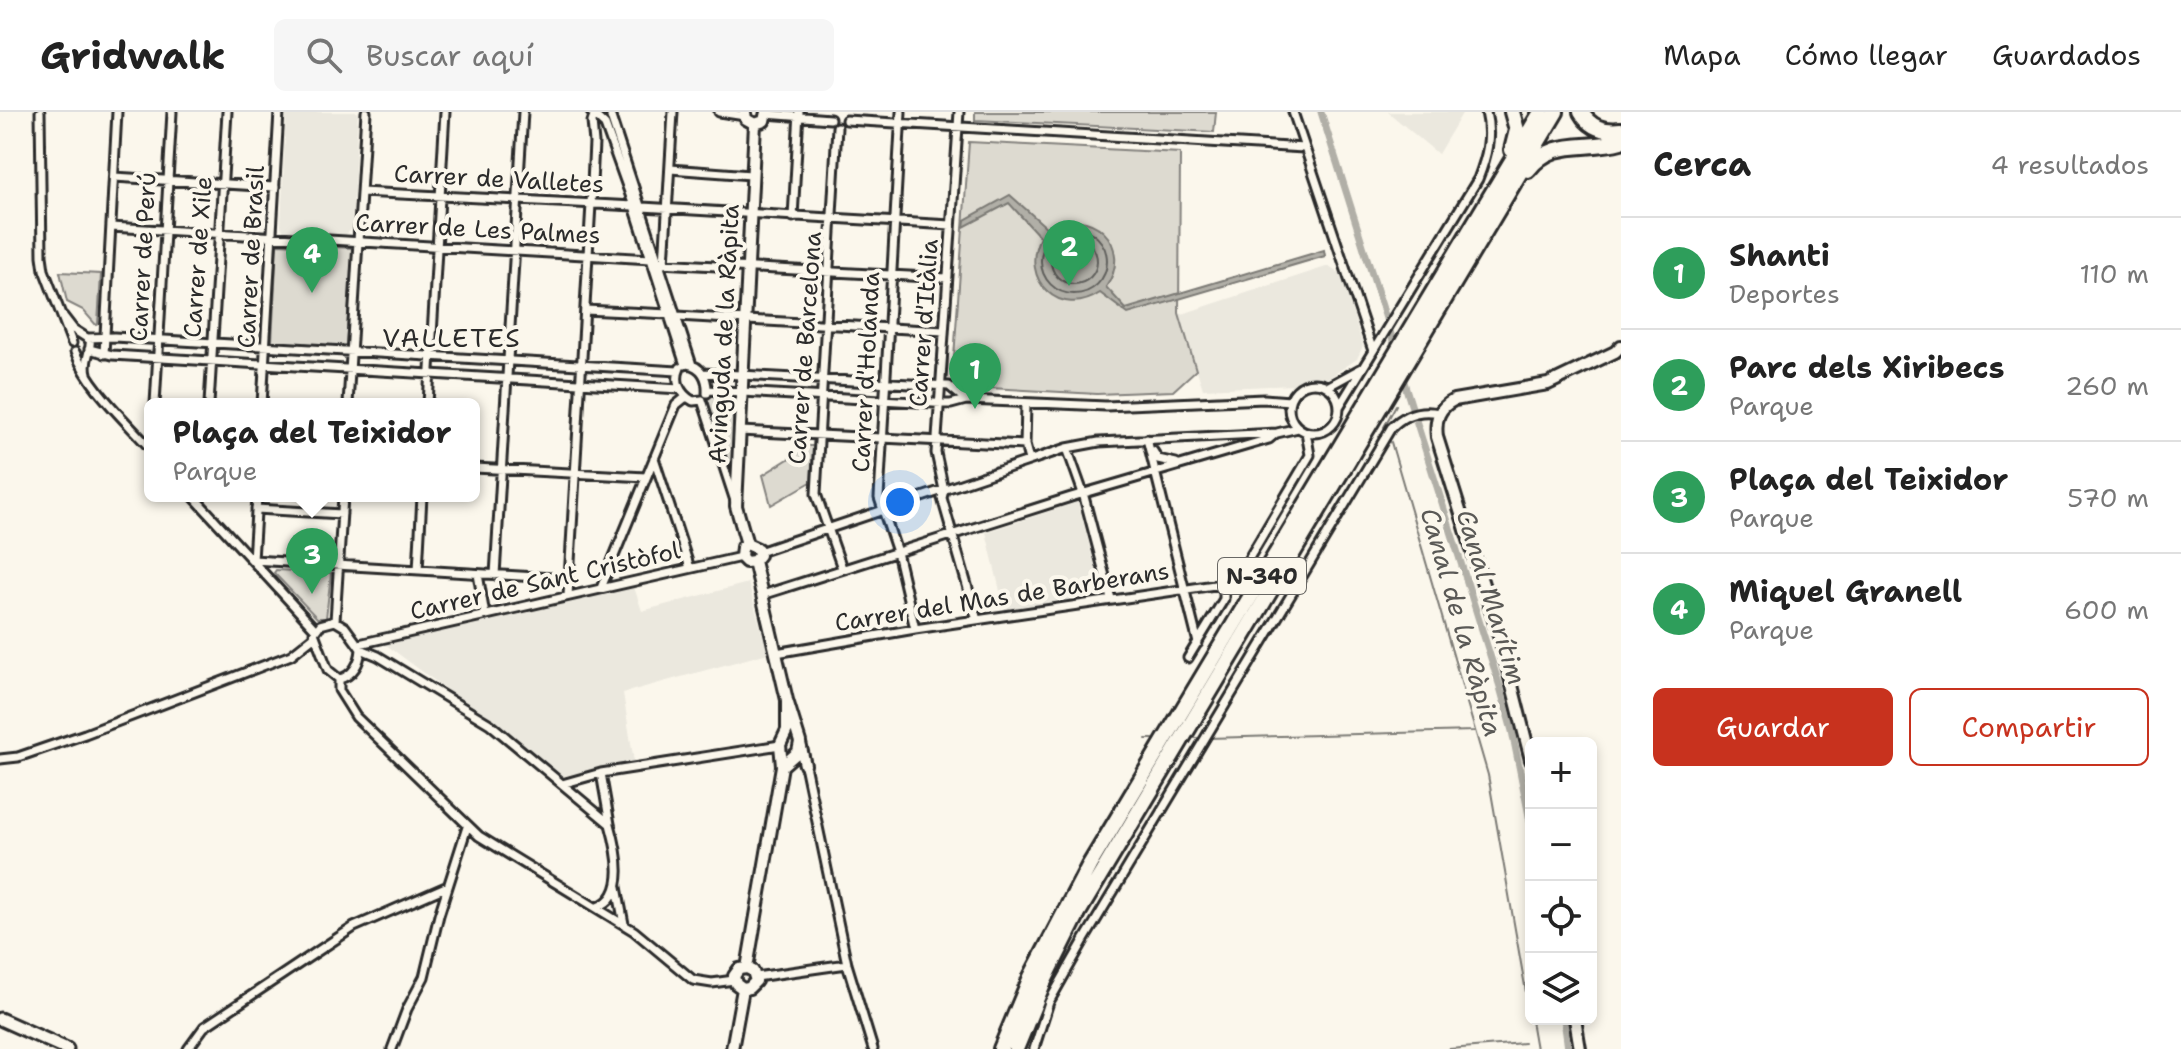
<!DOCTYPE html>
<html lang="es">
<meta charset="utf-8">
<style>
:root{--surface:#fff;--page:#f6f6f6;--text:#222;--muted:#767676;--line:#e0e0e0;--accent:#c8321e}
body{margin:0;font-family:"Shantell Sans",sans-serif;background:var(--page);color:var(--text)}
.controls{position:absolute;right:24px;bottom:24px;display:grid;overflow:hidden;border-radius:12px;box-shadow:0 4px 12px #0003}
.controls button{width:72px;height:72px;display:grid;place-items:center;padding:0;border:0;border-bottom:2px solid var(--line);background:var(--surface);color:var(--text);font:40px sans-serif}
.you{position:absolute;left:900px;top:390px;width:28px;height:28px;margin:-20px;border:6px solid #fff;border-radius:50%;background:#1a73e8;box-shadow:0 0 0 12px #1a73e833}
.badge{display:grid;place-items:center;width:52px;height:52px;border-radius:50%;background:var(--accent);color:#fff;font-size:26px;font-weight:700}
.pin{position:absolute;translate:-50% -66px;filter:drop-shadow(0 2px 4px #0008)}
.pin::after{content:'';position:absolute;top:42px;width:28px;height:24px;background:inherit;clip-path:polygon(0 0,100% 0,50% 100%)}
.popup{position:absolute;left:144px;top:286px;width:336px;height:104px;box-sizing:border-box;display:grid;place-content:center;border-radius:12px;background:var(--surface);filter:drop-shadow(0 2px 6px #0005);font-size:26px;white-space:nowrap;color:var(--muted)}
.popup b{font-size:30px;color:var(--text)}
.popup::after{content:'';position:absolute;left:50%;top:100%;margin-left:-16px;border:16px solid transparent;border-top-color:var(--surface)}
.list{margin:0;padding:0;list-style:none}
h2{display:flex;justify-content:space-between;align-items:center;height:104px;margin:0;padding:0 32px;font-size:34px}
h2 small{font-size:26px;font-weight:400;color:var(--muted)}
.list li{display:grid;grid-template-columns:52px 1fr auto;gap:24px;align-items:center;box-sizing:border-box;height:112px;padding:0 32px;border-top:2px solid var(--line)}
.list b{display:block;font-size:30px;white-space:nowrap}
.list p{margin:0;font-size:26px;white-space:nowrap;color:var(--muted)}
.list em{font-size:26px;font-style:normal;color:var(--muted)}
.actions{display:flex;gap:16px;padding:24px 32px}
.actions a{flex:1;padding:18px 0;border:2px solid var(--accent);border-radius:12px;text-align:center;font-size:28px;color:var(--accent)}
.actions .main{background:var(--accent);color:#fff}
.icon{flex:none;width:44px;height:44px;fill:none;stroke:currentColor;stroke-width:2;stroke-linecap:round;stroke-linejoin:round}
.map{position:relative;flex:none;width:1621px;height:937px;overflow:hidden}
header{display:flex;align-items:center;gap:48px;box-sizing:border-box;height:112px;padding:0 40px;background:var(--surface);border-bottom:2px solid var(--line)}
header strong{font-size:38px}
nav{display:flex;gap:44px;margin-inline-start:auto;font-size:28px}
.search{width:560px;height:72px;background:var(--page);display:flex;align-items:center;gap:20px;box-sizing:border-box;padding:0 28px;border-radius:12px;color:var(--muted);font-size:30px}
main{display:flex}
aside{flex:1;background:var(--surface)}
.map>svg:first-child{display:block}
</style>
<header>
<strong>Gridwalk</strong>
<div class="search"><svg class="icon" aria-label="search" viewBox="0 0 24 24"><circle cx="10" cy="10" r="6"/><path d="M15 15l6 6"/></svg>Buscar aquí</div>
<nav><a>Mapa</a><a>Cómo llegar</a><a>Guardados</a></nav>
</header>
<main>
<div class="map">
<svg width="1621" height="937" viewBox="0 0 1621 937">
<rect width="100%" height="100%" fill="#fbf7ec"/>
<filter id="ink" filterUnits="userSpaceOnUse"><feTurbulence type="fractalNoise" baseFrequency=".0125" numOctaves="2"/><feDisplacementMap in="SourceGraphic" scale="16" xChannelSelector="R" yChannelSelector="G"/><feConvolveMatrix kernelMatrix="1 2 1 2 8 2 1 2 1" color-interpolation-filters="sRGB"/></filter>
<g filter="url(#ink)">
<!-- built -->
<path fill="#ebe8de" d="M286 0H358L352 117 344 124 284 120 281 114Z
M1388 0H1463L1438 42Z
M1329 154 1341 162 1363 234 1357 247 1327 267H1304L1294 273 1203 277 1179 203Z
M1078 390 1102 481 1098 484 1005 500 986 420Z
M748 471 768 541 623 581 634 650 563 664 385 532 634 475 642 499Z"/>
<!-- green -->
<path fill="#dddad0" stroke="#84827e" stroke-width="2" d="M975 0H1216L1214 20 975 8Z
M969 30 1180 41 1179 201 1196 258 1173 279 1097 282 971 275 953 260Z
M277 132 353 136 346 234 272 230Z
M60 160 101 162 98 212 96 213 83 198 67 190Z
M712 282 733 284V374L705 290Z
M809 334H813L811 370 771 393 763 363Z
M276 458 331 461 326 506H317L274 461Z"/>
<!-- water -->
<path fill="#b1afa7" stroke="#7b7a75" stroke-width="2" d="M1010 83 1048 117C1090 90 1135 133 1106 175L1126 197 1324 138 1325 144 1128 202 1100 181C1060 208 1019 168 1040 125L1009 91 964 115 965 108Z"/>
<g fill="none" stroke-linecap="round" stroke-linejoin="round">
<!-- shore -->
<path stroke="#61605d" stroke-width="2" d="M1041 149a33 33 0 1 1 66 0a33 33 0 1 1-66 0Z
M1051 149a23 23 0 1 1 46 0a23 23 0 1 1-46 0Z"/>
<!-- stream -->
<path stroke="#7b7a75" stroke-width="2" d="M1384 315 1396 293
M1391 330 1488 663 1536 937
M1193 626H1200
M1208 626 1474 619
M1146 627H1153
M1449 937 1524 931"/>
<!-- canal -->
<path stroke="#b1afa7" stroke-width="7" d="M1321 0 1394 232
M1404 270 1500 575 1512 619 1531 714
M1564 907 1568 937"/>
<!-- street casing -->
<g stroke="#2b2b2b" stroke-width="13">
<path id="street" d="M40 0 42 144 44 158 72 231
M591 0 605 13 634 94 685 253
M719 0 745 4
M901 0 879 386 897 440 915 517
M959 0 936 341 944 378 942 386 977 508
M1293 0 1373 239
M766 2 830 7
M611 5 692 253
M846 8 1304 36
M837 15 816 382 842 456
M670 57 751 63
M114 65 275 75
M361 80 634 94
M642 95 951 113
M793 105 799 0
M111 115 651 147
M660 151 947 166
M664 152 673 0
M585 198 669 202
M63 204 73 217 90 228C92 239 83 248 87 261
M677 204 944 219
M88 226 114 225 678 259
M89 237 112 243 680 277
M75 240C90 277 124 307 150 336
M104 242 117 0
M687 252C702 254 708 267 707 281
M680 256C674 269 680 282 693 289L702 288
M703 261 949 274 966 288
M1289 296a25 25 0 1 1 50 0a25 25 0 1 1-50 0Z
M1327 275 1360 257
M707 278 951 292 966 288 1106 294 1264 287 1290 289
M702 288 735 389
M155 292 172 0
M209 292 227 0
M262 292 279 0
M348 292 366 0
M428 292 445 0
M1026 292 1025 333 1029 348
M1339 295 1478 67C1487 44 1492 25 1486 0
M740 319 1025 333
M1147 327 1198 531
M1067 336 1083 381 1111 487
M1153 339 1158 347 1176 351
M654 346 690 456
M474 356 646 365
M193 384 316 518
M257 384 253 448 569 467
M256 397 342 402
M759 440 1067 336 1099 330 1277 321 1298 316
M418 458 422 384
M478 462 485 503
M495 463 523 0
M601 476 676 293 686 285
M762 483 1071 385 1269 327 1275 322
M568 484 591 92 594 31 592 10 594 4
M335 509 345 515 361 537C360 551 353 564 339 567L328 558 314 521 320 513Z
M335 509 343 384
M359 532 741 445
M361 537 378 544 490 612 610 712C617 737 629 785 597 795
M776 541 915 517 1235 470 1310 343 1306 320
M1188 546 1224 487V480L1219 472
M339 567V578L356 605 479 724 634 819 693 868 712 871 734 868
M0 647 18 645 85 622 291 543 315 524
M805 653 847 852 873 937
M601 661 610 712
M562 672 601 661 780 633
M617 775 624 812
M756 865 847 852
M188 937 204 915 354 815 448 774
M392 937 407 897 424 865 439 803 467 715
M1034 937 1049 890 1083 830 1391 316C1404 302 1420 297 1439 301"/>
</g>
<!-- secondary casing -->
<g stroke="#2b2b2b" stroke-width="16">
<path id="secondary" d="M745 0 746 7 755 12
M755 12 764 9 766 0
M747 432 736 394 755 12
M747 432 742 435 741 445 746 450 754 449
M747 432 758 437 759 443 754 449
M754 449 787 588 800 630 798 640 782 654
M800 631 805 653
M1531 648 1501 530 1437 325C1435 308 1438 296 1454 288L1548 272 1615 240 1621 234
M747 856 782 654 780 633 787 618V588
M743 877 749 876 756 869 753 859 747 856
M743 877 736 872 734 864 739 857 747 856
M1575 907 1580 937
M732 937 743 877"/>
</g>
<!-- primary casing -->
<g stroke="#2b2b2b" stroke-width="17">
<path id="primary" d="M0 907 67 937"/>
</g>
<!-- highway casing -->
<g stroke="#2b2b2b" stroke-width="20">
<path id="highway" d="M1512 0 1517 18 1512 38
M1581 0C1590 16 1604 20 1621 18
M1528 58C1553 25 1587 39 1621 29
M1001 937 1031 865 1089 754 1541 0
M1016 937 1043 871 1078 801 1556 0"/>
</g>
<!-- street -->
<use href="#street" stroke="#fbf7ec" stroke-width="7"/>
<!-- secondary -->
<use href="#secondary" stroke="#fbf7ec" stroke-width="10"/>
<!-- primary -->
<use href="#primary" stroke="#fbf7ec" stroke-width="11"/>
<!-- highway -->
<use href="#highway" stroke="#fbf7ec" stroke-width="14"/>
</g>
</g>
<g text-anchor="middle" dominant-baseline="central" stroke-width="8" stroke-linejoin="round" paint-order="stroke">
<!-- shield labels -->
<rect fill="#fbf7ec" stroke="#696865" stroke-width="2" x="1218" y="446" width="88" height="36" rx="6"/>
<g font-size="22" font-weight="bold" fill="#2b2b2b">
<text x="1262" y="464">N-340</text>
</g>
<!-- street labels -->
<g font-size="24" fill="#2b2b2b" stroke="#fbf7ec">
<text transform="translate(499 67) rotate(3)">Carrer de Valletes</text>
<text transform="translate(478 117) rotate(3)">Carrer de Les Palmes</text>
<text transform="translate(143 145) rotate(-87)">Carrer de Perú</text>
<text transform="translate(198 145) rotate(-86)">Carrer de Xile</text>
<text transform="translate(251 145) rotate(-87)">Carrer de Brasil</text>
<text transform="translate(924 211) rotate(-86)">Carrer d'Itàlia</text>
<text transform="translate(724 222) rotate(-87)">Avinguda de la Ràpita</text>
<text transform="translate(805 236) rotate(-86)">Carrer de Barcelona</text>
<text transform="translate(866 260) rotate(-87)">Carrer d'Holanda</text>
<text transform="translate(545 469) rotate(-13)">Carrer de Sant Cristòfol</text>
<text transform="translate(1002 485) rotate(-9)">Carrer del Mas de Barberans</text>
</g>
<!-- neighbourhood labels -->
<g font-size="26" letter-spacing="2" fill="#2b2b2b" stroke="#fbf7ec">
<text x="452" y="225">VALLETES</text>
</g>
<!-- water labels -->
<g font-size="26" font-style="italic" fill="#5a5956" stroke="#fbf7ec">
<text transform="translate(1492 485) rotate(73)">Canal Marítim</text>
<text transform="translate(1462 510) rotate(74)">Canal de la Ràpita</text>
</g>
</g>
</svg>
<div class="controls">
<button>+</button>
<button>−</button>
<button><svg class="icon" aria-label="locate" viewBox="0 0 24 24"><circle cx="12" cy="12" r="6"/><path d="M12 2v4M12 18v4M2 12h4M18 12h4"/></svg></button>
<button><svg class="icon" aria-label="layers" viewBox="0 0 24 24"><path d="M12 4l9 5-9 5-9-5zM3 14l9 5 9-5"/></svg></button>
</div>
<div class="you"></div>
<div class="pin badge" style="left:975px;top:297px;background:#2e9e5b">1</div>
<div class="pin badge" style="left:1069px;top:174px;background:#2e9e5b">2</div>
<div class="pin badge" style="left:312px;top:482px;background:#2e9e5b">3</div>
<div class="popup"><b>Plaça del Teixidor</b>Parque</div>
<div class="pin badge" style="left:312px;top:181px;background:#2e9e5b">4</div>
</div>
<aside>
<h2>Cerca<small>4 resultados</small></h2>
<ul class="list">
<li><span class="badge" style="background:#2e9e5b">1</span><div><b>Shanti</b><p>Deportes</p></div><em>110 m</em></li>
<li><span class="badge" style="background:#2e9e5b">2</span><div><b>Parc dels Xiribecs</b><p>Parque</p></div><em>260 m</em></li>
<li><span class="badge" style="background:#2e9e5b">3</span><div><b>Plaça del Teixidor</b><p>Parque</p></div><em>570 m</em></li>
<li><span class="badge" style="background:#2e9e5b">4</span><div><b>Miquel Granell</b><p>Parque</p></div><em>600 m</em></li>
</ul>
<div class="actions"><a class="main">Guardar</a><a>Compartir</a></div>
</aside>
</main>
